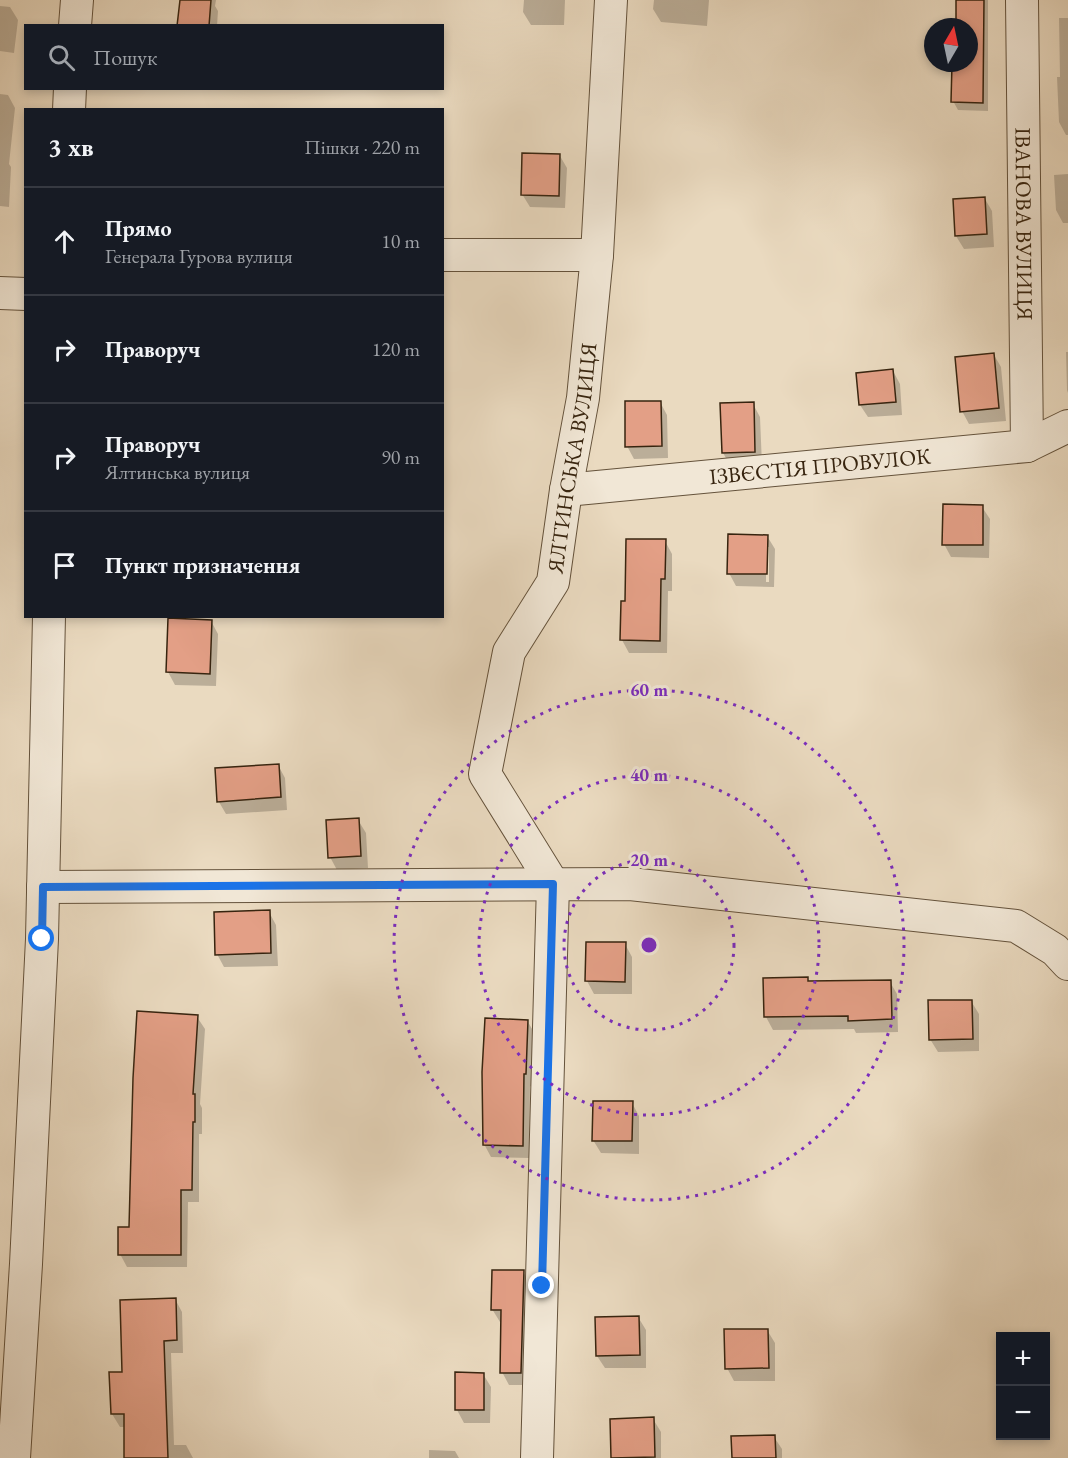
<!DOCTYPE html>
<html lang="uk">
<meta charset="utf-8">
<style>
:root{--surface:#171b24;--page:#242831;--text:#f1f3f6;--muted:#9ea1a6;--line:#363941}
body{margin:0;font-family:"EB Garamond",serif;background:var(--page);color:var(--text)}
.controls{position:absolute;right:18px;bottom:18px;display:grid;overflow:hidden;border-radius:0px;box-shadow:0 3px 9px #0003}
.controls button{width:54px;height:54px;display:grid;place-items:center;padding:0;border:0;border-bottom:2px solid var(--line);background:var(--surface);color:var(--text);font:30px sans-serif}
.compass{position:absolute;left:924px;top:18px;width:54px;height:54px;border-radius:50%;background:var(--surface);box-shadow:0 3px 9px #0003;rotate:9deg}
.stop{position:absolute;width:18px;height:18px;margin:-14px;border:4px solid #1a73e8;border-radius:50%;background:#fff}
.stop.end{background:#1a73e8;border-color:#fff;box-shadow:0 2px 6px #0008}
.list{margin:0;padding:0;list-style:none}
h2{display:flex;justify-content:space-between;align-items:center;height:78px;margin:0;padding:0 24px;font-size:26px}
h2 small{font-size:20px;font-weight:400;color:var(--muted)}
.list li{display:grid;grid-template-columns:39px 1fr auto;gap:18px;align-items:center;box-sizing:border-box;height:108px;padding:0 24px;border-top:2px solid var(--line)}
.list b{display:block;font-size:22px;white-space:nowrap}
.list p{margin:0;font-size:20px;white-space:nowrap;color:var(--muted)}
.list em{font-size:20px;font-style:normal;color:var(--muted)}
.icon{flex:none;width:33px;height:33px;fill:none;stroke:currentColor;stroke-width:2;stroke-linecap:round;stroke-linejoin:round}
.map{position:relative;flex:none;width:1068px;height:1458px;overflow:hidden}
.search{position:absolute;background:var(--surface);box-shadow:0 3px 9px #0003;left:24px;top:24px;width:420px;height:66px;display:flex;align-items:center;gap:15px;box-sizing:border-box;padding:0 21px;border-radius:0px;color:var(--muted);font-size:22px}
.panel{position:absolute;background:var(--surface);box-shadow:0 3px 9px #0003;left:24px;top:108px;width:420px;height:510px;border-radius:0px}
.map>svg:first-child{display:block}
</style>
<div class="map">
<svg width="1068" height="1458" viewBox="0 0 1068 1458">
<rect width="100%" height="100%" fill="#eadac0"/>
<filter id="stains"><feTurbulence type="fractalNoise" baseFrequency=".00333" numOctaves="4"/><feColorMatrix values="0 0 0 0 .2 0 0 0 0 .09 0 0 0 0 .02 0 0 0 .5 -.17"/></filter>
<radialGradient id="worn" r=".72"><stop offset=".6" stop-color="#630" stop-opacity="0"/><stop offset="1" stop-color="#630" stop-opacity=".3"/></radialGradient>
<!-- shadow -->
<path fill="#0003" fill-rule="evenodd" d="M182 0H216L215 6 218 11 217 26H179Z
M524 0H565L564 25H531L523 12Z
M654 0H709L707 26 661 22 653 9Z
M961 0H988V111L958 110 953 101 958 63H969V27H958Z
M0 6 10 7 18 20 14 53 0 51Z
M1059 18H1068V135H1066L1059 122 1057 77H1060Z
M0 94 8 95 15 108 9 164 11 167 9 207 0 206Z
M560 156 567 168 565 208 530 207 522 194Z
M1068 174V223H1063L1056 210 1054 175Z
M985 199 992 211 994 247 964 249 956 236Z
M1066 352H1068V393L1067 390Z
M994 355 1001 367 1006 421 969 424 962 411Z
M893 371 900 384 902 415 868 417 860 405Z
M660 402 667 415 668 458 634 459 627 446Z
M753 404 760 417 762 465H730L723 453Z
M982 507 990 519 989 558 951 557 944 544Z
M767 536 775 549 774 587 736 586 729 573ZM766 547H769V582H766Z
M665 541 672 554V591H668L667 653H629L622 640 626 602Z
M211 621 218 634 216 686 175 685 168 672Z
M278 765 285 778 287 810 226 814 219 802Z
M358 820 366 833 368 868 337 870 330 857Z
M269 912 276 925 278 966 224 967 217 954Z
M625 944 632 957V994H594L587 981Z
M807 978 809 983 890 982 897 994 898 1032 856 1033 854 1029 773 1030 766 1017Z
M971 1001 979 1014V1051L938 1052 930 1039Z
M197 1017 205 1029 200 1104 202 1108V1134H199V1202H188L187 1267H127L120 1254 131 1228Z
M528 1022 535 1034 532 1087 530 1086 529 1158 491 1157 484 1144Z
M632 1103 639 1116V1154L601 1153 593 1140Z
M523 1272 531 1284 528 1385H509L502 1372V1322H500L492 1309Z
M175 1299 182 1312 183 1353H171L174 1445H186L193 1458H126V1427H120L112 1414 111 1374 123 1373Z
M638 1317 646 1330V1368H605L597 1356Z
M767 1330 775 1343V1381H734L727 1368Z
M483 1374 491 1387 490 1423H464L457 1410Z
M653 1419 661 1432V1458H613Z
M774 1437 782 1449V1458H733Z
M429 1450 455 1451 459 1458H429Z"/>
<!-- building -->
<path fill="#e39f86" stroke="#37240f" stroke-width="1.5" d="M180 0H211L209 26H177Z
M956 0H984L983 103 951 102 952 64 969 63V27H956Z
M522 153 560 154 559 196 521 195Z
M985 197 987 234 955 236 953 199Z
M994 353 999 408 960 412 955 357Z
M893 369 896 402 859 405 856 373Z
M625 401H661L662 446 625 447Z
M754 402 755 452 722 453 720 403Z
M943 504 983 505V545H942Z
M728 534 768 535 767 574H727Z
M626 539H666L665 579H661L660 641 620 640 621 601H625Z
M168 618 212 620 210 674 166 672Z
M279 764 281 797 217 802 215 768Z
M359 818 361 856 328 858 326 820Z
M270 910 271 953 215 955 214 912Z
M586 942H626L625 982 585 981Z
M808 977V981L891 980 892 1019 848 1021V1016L764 1017 763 978Z
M928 1000H972L973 1039 929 1040Z
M137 1011 198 1015 193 1094H195V1122H193L192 1190H181V1255H118V1227H129L133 1078Z
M485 1018 528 1020 526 1074H524L523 1146 483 1145 482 1072Z
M593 1101H633L632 1141H592Z
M492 1270H524L521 1373H500L501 1310H491Z
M176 1298 177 1340 164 1341 168 1458H124V1414H111L109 1372H122L120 1300Z
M639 1316 640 1355 596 1356 595 1317Z
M724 1329H768L769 1368 725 1369Z
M455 1372 484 1373V1410H455Z
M654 1417 655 1457 611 1458 610 1419Z
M775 1435 776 1458H732L731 1436Z"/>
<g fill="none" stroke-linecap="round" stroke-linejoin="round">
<!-- minor casing -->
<g stroke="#64523b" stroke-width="34">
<g id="minor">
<path id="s1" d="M1022 0 1027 446"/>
<path d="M75 26 77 0"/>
<path d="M69 110 70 88"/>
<path d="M442 255H597"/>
<path d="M0 293 26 294"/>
<path id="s2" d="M566 490 1027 446 1068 426"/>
<path d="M43 887 630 884 1016 926 1055 950 1068 964"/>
<path d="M14 1458 26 1264 42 939 49 616"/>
<path id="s3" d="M537 1458 553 884 485 774 509 652 553 582 566 490 583 398 597 255 611 0"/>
</g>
</g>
<!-- minor -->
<use href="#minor" stroke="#f1e7d6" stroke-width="32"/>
</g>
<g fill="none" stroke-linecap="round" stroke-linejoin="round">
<!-- route -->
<path stroke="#1a73e8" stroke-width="8" d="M42 939 43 887 553 884 542 1286"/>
</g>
<!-- distance rings -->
<g fill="none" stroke="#7b2cbf" stroke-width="3" stroke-dasharray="3 6">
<circle cx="649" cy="945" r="85"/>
<circle cx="649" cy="945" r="170"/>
<circle cx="649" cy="945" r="255"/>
</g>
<g text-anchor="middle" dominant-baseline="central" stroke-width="6" stroke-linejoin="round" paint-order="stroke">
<!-- street labels -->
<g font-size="22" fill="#37240f" stroke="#f1e7d6">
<text stroke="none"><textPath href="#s1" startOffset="224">ІВАНОВА ВУЛИЦЯ</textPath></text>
<text stroke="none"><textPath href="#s3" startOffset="1036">ЯЛТИНСЬКА ВУЛИЦЯ</textPath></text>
<text stroke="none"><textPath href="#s2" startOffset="255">ІЗВЄСТІЯ ПРОВУЛОК</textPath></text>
</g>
</g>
<circle cx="649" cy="945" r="9" fill="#7b2cbf" stroke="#f1e7d6" stroke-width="3"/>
<g font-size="18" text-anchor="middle" font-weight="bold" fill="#7b2cbf" stroke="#f1e7d6" stroke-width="6" stroke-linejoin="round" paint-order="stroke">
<text x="649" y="696">60 m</text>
<text x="649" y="781">40 m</text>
<text x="649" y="866">20 m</text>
</g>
<rect width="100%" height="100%" filter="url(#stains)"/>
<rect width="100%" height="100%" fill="url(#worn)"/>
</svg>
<div class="controls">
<button>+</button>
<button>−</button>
</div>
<svg class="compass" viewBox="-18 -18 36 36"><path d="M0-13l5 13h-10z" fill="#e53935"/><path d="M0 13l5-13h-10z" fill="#9ea1a6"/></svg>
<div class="stop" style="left:42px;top:939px"></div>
<div class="stop end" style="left:542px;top:1286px"></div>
<div class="search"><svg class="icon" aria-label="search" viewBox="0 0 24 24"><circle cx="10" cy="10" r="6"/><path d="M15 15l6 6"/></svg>Пошук</div>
<section class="panel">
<h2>3 хв<small>Пішки · 220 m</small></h2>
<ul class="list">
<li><svg class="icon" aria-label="ahead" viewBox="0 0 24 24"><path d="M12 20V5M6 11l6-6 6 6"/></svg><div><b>Прямо</b><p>Генерала Гурова вулиця</p></div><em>10 m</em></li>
<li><svg class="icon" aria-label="right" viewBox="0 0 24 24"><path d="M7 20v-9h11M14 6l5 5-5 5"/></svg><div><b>Праворуч</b></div><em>120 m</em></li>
<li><svg class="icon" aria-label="right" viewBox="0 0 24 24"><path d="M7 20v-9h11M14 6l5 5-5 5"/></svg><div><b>Праворуч</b><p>Ялтинська вулиця</p></div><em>90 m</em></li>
<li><svg class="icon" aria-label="arrive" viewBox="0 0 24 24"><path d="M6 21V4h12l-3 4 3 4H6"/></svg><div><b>Пункт призначення</b></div></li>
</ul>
</section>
</div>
